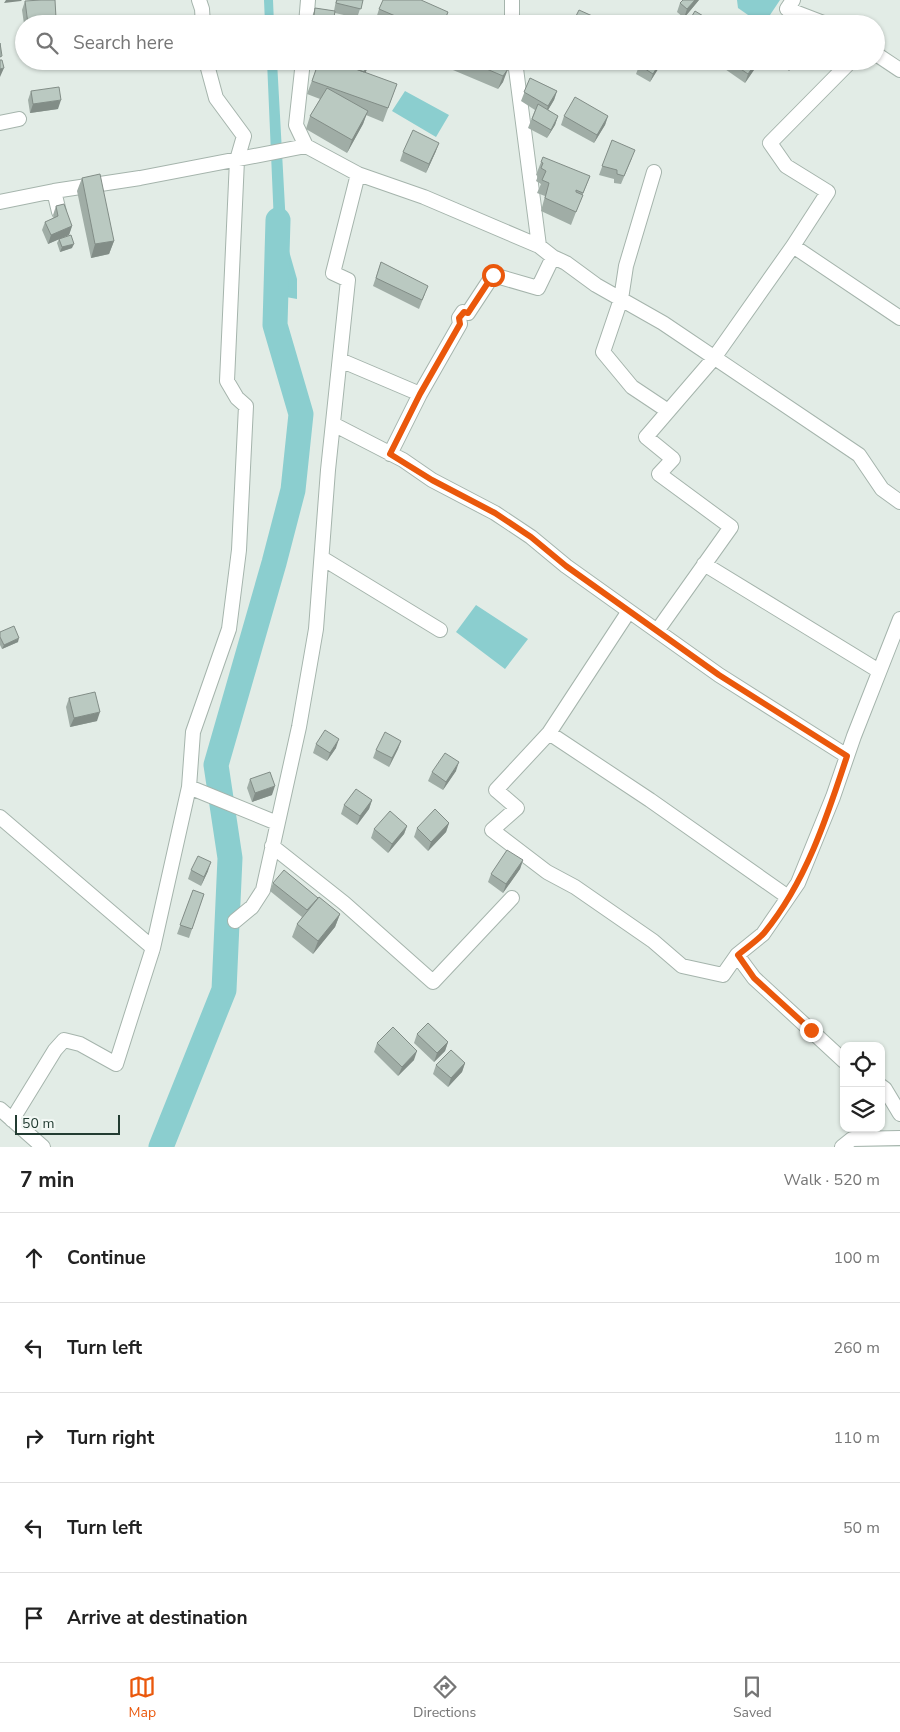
<!DOCTYPE html>
<meta charset="utf-8">
<style>
:root{--surface:#fff;--page:#f6f6f6;--text:#222;--muted:#767676;--line:#e0e0e0;--accent:#ea580c}
body{margin:0;font-family:"Nunito Sans",sans-serif;background:var(--page);color:var(--text)}
.controls{position:absolute;right:15px;bottom:15px;display:grid;overflow:hidden;border-radius:10px;box-shadow:0 1px 4px #0004}
.controls button{width:45px;height:45px;display:grid;place-items:center;padding:0;border:0;border-bottom:1px solid var(--line);background:var(--surface);color:var(--text);font:25px sans-serif}
.scale{position:absolute;left:15px;bottom:12px;width:105px;box-sizing:border-box;padding-left:5px;border:2px solid #223c32;border-top:0;font-size:14px;line-height:18px;white-space:nowrap;color:#223c32;-webkit-text-stroke:4px #f2f8f4;paint-order:stroke}
.stop{position:absolute;width:15px;height:15px;margin:-11px;border:4px solid #ea580c;border-radius:50%;background:#fff}
.stop.end{background:#ea580c;border-color:#fff;box-shadow:0 1px 5px #0008}
.list{margin:0;padding:0;list-style:none}
h2{display:flex;justify-content:space-between;align-items:center;height:65px;margin:0;padding:0 20px;font-size:21px}
h2 small{font-size:16px;font-weight:400;color:var(--muted)}
.list li{display:grid;grid-template-columns:32px 1fr auto;gap:15px;align-items:center;box-sizing:border-box;height:90px;padding:0 20px;border-top:1px solid var(--line)}
.list b{display:block;font-size:19px;white-space:nowrap}
.list em{font-size:16px;font-style:normal;color:var(--muted)}
.icon{flex:none;width:28px;height:28px;fill:none;stroke:currentColor;stroke-width:2;stroke-linecap:round;stroke-linejoin:round}
.map{position:relative;flex:none;width:900px;height:1147px;overflow:hidden}
.search{position:absolute;background:var(--surface);box-shadow:0 1px 4px #0004;left:15px;right:15px;top:15px;height:55px;display:flex;align-items:center;gap:12px;box-sizing:border-box;padding:0 18px;border-radius:28px;color:var(--muted);font-size:19px}
.sheet{height:515px;background:var(--surface)}
nav{display:flex;justify-content:space-around;align-items:center;box-sizing:border-box;height:70px;border-top:1px solid var(--line);background:var(--surface);font-size:14px;color:var(--muted)}
nav a{display:grid;justify-items:center;gap:2px}
nav .on{color:var(--accent)}
.map>svg:first-child{display:block}
</style>
<div class="map">
<svg width="900" height="1147" viewBox="0 0 900 1147">
<rect width="100%" height="100%" fill="#e2ece6"/>
<!-- water -->
<path fill="#8bcecf" d="M264 0H273L274 24H265Z
M737 0H780L764 24H761L738 8Z
M267 61H277L287 244 297 279V299L286 297 287 280 275 247Z
M405 91 449 115 436 137 392 111Z
M476 605 528 639 505 669 456 632Z"/>
<g fill="none" stroke-linecap="round" stroke-linejoin="round">
<!-- river -->
<path stroke="#8bcecf" stroke-width="25" d="M161 1147 224 990 230 858 216 765 274 563 293 490 301 414 275 325 278 220"/>
<!-- minor casing -->
<g stroke="#a5b4ac" stroke-width="16">
<path id="minor" d="M199 0 202 9 203 24
M793 0 787 9 826 24
M306 24 308 0
M512 24V0
M876 54 900 70
M303 61 296 125 306 146 358 174 424 197 539 246 553 257 566 263 596 285 663 323 859 455 882 489 900 502
M515 61 539 246
M0 123 19 119
M654 172 626 266 621 299 603 352 632 387 668 411
M0 202 54 191
M59 212 54 191 140 178 306 146
M793 246 900 318
M340 360 420 394 390 454
M420 394 460 324 459 318 463 312 468 313 493 275 538 288 553 257
M333 424 403 460 432 480 495 513 531 537 566 566 629 611
M322 558 440 630
M704 564 879 671
M657 631 731 527 659 474 673 459 646 437 714 358 793 246 828 192 786 166 770 143 851 61
M549 733 650 800 788 897
M847 756 719 675 629 611 549 733 496 790 517 808 492 830 547 872 575 887 653 941 682 966 723 975 737 955 763 934 798 883 833 797 854 736 900 619
M189 787 277 823
M0 817 153 948
M272 846 344 903 433 982 512 898
M235 921 252 907 263 890 299 727 316 629 328 470 348 280 333 273 358 174
M737 955 754 978 844 1061
M881 1086 885 1089 900 1114
M0 1109 43 1147
M12 1120 55 1050 64 1040 80 1044 116 1064 153 948 189 787 193 732 229 629 239 550 246 406 237 398 227 381 237 160 244 136 216 98 206 61
M842 1147 852 1139 900 1138"/>
</g>
<!-- minor -->
<use href="#minor" stroke="#fff" stroke-width="14"/>
</g>
<!-- wall -->
<path fill="#a0ada6" d="M336 0H363L357 18 335 13 333 24H310L312 17 315 8 334 11Z
M699 0 684 18 677 12 680 3Z
M25 1 56 18 53 24H24L22 10Z
M379 9 448 12 444 24H378L375 22Z
M319 61H343L342 64 344 65H369L365 73 397 84 383 122 366 115 363 124 347 153 306 129 310 116 320 99 307 94Z
M434 61H507L503 82 498 89 434 62Z
M641 61H662L650 82 636 74Z
M725 61H758L756 67 745 83 722 67Z
M777 61H796L789 71Z
M530 78 557 91 554 100 548 110 558 116 555 125 547 138 528 128 535 110 521 101Z
M31 91 58 109 30 113 28 100Z
M564 116H608L605 125 594 143 561 125Z
M612 140 632 158 621 184 614 183V179L599 175Z
M436 151 426 173 400 161 403 152Z
M541 162 590 176 571 225 541 211 545 196 537 193 541 184 536 181 538 176 536 175Z
M82 178 114 241 109 254 91 258 77 191Z
M56 206 72 226 69 235 64 237 72 248 60 252 57 243 59 239 48 244 42 230 45 222 54 218 53 215Z
M381 262 425 294 419 309 373 286Z
M0 632 18 642 2 649 0 645Z
M69 698 97 721 70 727 66 707Z
M401 741 398 749 389 767 373 758 376 750Z
M316 744 336 748 327 761 313 753Z
M456 771 443 790 428 781 432 772Z
M250 779 272 795 252 802 247 788Z
M372 800 369 809 357 825 341 814 344 805Z
M449 823 446 832 428 851 414 837 417 828Z
M407 826 404 834 388 853 371 838 374 829Z
M523 860 520 869 503 893 488 882 491 874Z
M191 870 208 871 201 886 188 879Z
M273 883 317 900 340 914 335 927 313 954 292 937 297 924 302 917 270 891Z
M193 890 204 894 189 938 177 934Z
M417 1034 448 1042 445 1051 434 1062 414 1043Z
M377 1043 414 1060 398 1076 374 1052Z
M465 1063 462 1072 448 1087 433 1074 436 1065Z"/>
<!-- shaded-wall -->
<path fill="#828d87" d="M6 0H22L21 1 4 3Z
M695 0H699L684 18 687 9Z
M56 18 53 24H38L39 21Z
M313 22 327 24H312Z
M289 61H303L301 67H287Z
M370 61H371L369 65 360 84 363 75Z
M661 61H662V63L650 82 653 74Z
M757 61H758L756 67 745 83 748 74Z
M793 61H796L789 71 792 62Z
M4 68 0 77V69Z
M508 69 503 82 498 89 503 76Z
M557 91 554 100 545 115 548 106Z
M61 100 58 109 30 113 33 104Z
M368 111 363 124 347 153 352 140Z
M558 116 555 125 547 138Z
M608 116 605 125 594 143 597 135Z
M439 143 436 151 426 173 429 164Z
M72 226 69 235 48 244 51 235Z
M114 241 109 254 91 258 95 244Z
M74 244 72 248 60 252 62 247Z
M19 638 18 642 2 649 4 645Z
M100 712 97 721 70 727 74 718Z
M339 739 336 748 327 761 330 753Z
M401 741 398 749 389 767 392 758Z
M459 762 456 771 443 790 446 782Z
M275 786 272 795 252 802 255 793Z
M372 800 369 809 357 825 360 816Z
M449 823 446 832 428 851 431 842Z
M407 826 404 834 388 853 392 844Z
M523 860 520 869 503 893 506 884Z
M211 862 208 871 201 886 204 877Z
M340 914 335 927 313 954 318 941Z
M448 1042 445 1051 434 1062 437 1053Z
M417 1051 414 1060 398 1076 402 1067Z
M465 1063 462 1072 448 1087 451 1078Z"/>
<!-- building -->
<path fill="#bac9c1" stroke="#828d87" d="M41 0H55L56 18 39 21V24H28L25 1Z
M337 0H363L361 9 336 3Z
M383 0H421L448 12 443 24H414L379 9Z
M683 0H695L687 9 680 3Z
M315 8 335 11 333 24 313 22Z
M579 10 599 19 597 24H572Z
M695 11 713 22 712 24H687Z
M0 43 2 56 0 57Z
M0 60H2L4 68 0 69Z
M319 61H334L397 84 388 108 312 81Z
M346 61H370L364 72 344 65Z
M468 61H507L508 69 503 76Z
M641 61H661L653 74 639 65Z
M729 61H757L748 74Z
M530 78 557 91 548 106 524 92Z
M59 87 61 100 33 104 31 91Z
M327 88 368 111 352 140 310 116Z
M575 97 608 116 597 135 564 116Z
M538 104 558 116 551 130 532 119Z
M413 130 439 143 429 164 403 152Z
M612 140 635 150 624 176 617 174V170L602 166Z
M543 157 590 176 583 193 576 190V192L583 195 576 212 545 198 549 183 542 180 546 171 541 168 543 163 541 162Z
M100 174 114 241 95 244 82 178Z
M64 204 72 226 51 235 45 222 58 216 56 206Z
M71 235 74 244 62 247 59 239Z
M381 262 428 286 422 300 376 278Z
M14 626 19 638 4 645 0 637V632Z
M95 692 100 712 74 718 69 698Z
M325 730 339 739 330 753 316 744Z
M385 732 401 741 392 758 376 750Z
M445 753 459 762 446 782 432 772Z
M270 772 275 786 255 793 250 779Z
M356 789 372 800 360 816 344 805Z
M435 809 449 823 431 842 417 828Z
M390 811 407 826 392 844 374 829Z
M507 850 523 860 506 884 491 874Z
M198 856 211 862 204 877 191 870Z
M284 870 318 898 307 910 273 883Z
M193 890 204 894 192 929 180 925Z
M319 897 340 914 318 941 297 924Z
M428 1023 448 1042 437 1053 417 1034Z
M393 1027 417 1051 402 1067 377 1043Z
M451 1050 465 1063 451 1078 436 1065Z"/>
<g fill="none" stroke-linecap="round" stroke-linejoin="round">
<!-- route -->
<path stroke="#ea580c" stroke-width="6" d="M493 275 468 313 464 312 459 318 460 324 420 394 390 454 432 480 495 513 531 537 566 566 719 675 847 756C827 817 806 882 764 933 757 941 746 948 738 955L754 978 811 1030"/>
</g>
</svg>
<div class="controls">
<button><svg class="icon" aria-label="locate" viewBox="0 0 24 24"><circle cx="12" cy="12" r="6"/><path d="M12 2v4M12 18v4M2 12h4M18 12h4"/></svg></button>
<button><svg class="icon" aria-label="layers" viewBox="0 0 24 24"><path d="M12 4l9 5-9 5-9-5zM3 14l9 5 9-5"/></svg></button>
</div>
<div class="scale">50 m</div>
<div class="stop" style="left:493px;top:275px"></div>
<div class="stop end" style="left:811px;top:1030px"></div>
<div class="search"><svg class="icon" aria-label="search" viewBox="0 0 24 24"><circle cx="10" cy="10" r="6"/><path d="M15 15l6 6"/></svg>Search here</div>
</div>
<section class="sheet">
<h2>7 min<small>Walk · 520 m</small></h2>
<ul class="list">
<li><svg class="icon" aria-label="ahead" viewBox="0 0 24 24"><path d="M12 20V5M6 11l6-6 6 6"/></svg><div><b>Continue</b></div><em>100 m</em></li>
<li><svg class="icon" aria-label="left" viewBox="0 0 24 24"><path d="M17 20v-9H6M10 6l-5 5 5 5"/></svg><div><b>Turn left</b></div><em>260 m</em></li>
<li><svg class="icon" aria-label="right" viewBox="0 0 24 24"><path d="M7 20v-9h11M14 6l5 5-5 5"/></svg><div><b>Turn right</b></div><em>110 m</em></li>
<li><svg class="icon" aria-label="left" viewBox="0 0 24 24"><path d="M17 20v-9H6M10 6l-5 5 5 5"/></svg><div><b>Turn left</b></div><em>50 m</em></li>
<li><svg class="icon" aria-label="arrive" viewBox="0 0 24 24"><path d="M6 21V4h12l-3 4 3 4H6"/></svg><div><b>Arrive at destination</b></div></li>
</ul>
</section>
<nav>
<a class="on"><svg class="icon" aria-label="map" viewBox="0 0 24 24"><path d="M3 6l6-2 6 2 6-2v14l-6 2-6-2-6 2zM9 4v14M15 6v14"/></svg>Map</a>
<a><svg class="icon" aria-label="directions" viewBox="0 0 24 24"><path d="M12 3l9 9-9 9-9-9zM9 14v-3h6M13 9l2 2-2 2"/></svg>Directions</a>
<a><svg class="icon" aria-label="saved" viewBox="0 0 24 24"><path d="M7 4h10v16l-5-4-5 4z"/></svg>Saved</a>
</nav>
